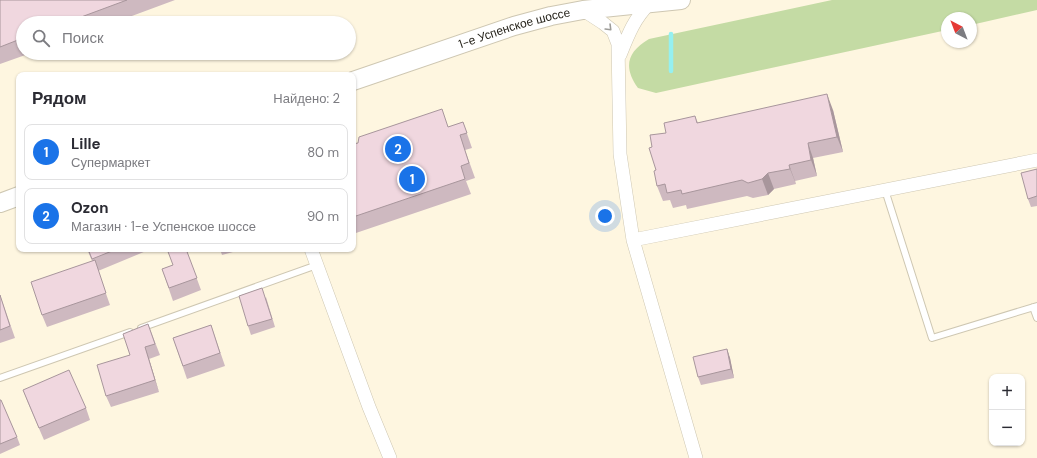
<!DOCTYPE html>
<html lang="ru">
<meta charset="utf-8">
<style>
:root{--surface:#fff;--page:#f7f7f7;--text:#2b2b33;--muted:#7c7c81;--line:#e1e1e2;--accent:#1a73e8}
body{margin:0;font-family:"DM Sans",sans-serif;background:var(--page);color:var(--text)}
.controls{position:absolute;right:12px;bottom:12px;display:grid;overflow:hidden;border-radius:8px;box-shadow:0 1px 3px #0004}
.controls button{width:36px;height:36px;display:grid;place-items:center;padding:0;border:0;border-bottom:1px solid var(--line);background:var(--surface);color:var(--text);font:20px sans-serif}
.compass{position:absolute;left:941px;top:12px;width:36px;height:36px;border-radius:50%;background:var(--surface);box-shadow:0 1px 3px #0004;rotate:318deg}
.you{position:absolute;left:605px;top:216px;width:14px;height:14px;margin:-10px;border:3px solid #fff;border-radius:50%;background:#1a73e8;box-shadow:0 0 0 6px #1a73e833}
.badge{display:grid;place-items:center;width:26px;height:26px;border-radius:50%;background:var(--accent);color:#fff;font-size:13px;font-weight:700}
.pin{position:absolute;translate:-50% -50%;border:2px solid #fff;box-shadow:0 1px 4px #0006}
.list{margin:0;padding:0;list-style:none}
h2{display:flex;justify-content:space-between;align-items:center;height:52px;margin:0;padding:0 16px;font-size:17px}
h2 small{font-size:13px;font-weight:400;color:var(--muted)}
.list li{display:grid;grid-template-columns:26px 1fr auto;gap:12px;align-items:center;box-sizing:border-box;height:56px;margin:0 8px 8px;padding:0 8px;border:1px solid var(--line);border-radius:8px}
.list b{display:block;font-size:15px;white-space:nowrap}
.list p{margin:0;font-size:13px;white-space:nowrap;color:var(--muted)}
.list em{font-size:13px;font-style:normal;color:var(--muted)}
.icon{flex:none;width:22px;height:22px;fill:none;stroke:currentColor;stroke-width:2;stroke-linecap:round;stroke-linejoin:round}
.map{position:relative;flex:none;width:1037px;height:458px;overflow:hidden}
.search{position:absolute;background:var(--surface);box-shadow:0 1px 3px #0004;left:16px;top:16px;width:340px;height:44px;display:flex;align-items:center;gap:10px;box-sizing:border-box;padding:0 14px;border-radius:22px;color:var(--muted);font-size:15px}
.panel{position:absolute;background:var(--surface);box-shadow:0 1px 3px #0004;left:16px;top:72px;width:340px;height:180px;border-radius:8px}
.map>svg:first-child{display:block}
</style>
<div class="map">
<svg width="1037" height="458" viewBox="0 0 1037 458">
<rect width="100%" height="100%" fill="#fef6e0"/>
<!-- green -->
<path fill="#c4dba4" d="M832 0H1037V10L971 25V18H947V30L656 93 638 88C623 67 627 52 649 39Z"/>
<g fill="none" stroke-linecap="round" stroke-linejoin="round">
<!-- stream -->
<path stroke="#95f0f0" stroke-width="4.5" d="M671 71V34"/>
<!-- service casing -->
<g stroke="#cec7b2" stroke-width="8">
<path id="service" d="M885 190 932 338 1037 306
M1033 307 1037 318
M141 328 317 265
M0 378 130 332"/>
</g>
<!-- minor casing -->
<g stroke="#cec7b2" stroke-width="14">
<path id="minor" d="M583 10 603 23 613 31 618 44 620 154 633 240 696 458
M620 55C628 35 634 19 649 4
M633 240 1037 160
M311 249 369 407 390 458"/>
</g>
<!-- secondary casing -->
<g stroke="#cec7b2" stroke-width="20">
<g id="secondary">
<path id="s1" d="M353 81 514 26 551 16 583 10 681 0"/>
<path d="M0 203 19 196"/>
</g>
</g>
<!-- service -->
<use href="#service" stroke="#fff" stroke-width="6"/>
<!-- minor -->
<use href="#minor" stroke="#fff" stroke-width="13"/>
<!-- secondary -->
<use href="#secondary" stroke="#fff" stroke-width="18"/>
</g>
<!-- wall -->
<path fill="#ceb9c0" d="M0 0H175L113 23H23V53H31L0 64Z
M833 110 843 152 813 158 817 176 795 181 796 184 774 189 768 195 753 198 747 196 687 209 686 205 673 208 670 200 663 201 657 186 656 170 652 147 666 133 695 116 698 123Z
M463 122 472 148 465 150 475 178 466 181 471 194 353 234V144L449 127Z
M1037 169V206L1031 207 1028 199Z
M87 249H151L98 271 110 305 47 327 42 315 92 261Z
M186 249 201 290 173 301 162 269 173 265Z
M220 249H244L222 255Z
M0 295 15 338 0 343Z
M266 297 275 327 251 335 248 326Z
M148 324 160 355 149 359 159 392 111 407 106 396Z
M211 325 225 366 187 379 173 338Z
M727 349 730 358 734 378 701 385 698 377Z
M23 390 86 408 90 420 44 440 28 403Z
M0 400 17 437 20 445 0 454Z"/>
<!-- shaded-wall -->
<path fill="#a8969c" d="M827 94 833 110 843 152 837 137Z
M808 143 813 158 817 176 811 160Z
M789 165 795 181 796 184 790 169Z
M768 173 774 189 768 195 762 179Z
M145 347 149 359 159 392 155 380Z
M727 349 730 358 734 378 731 369Z"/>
<!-- building -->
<path fill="#f0d7df" stroke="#a8969c" d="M0 0H127L65 23H23V38L0 47Z
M827 94 837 137 808 143 811 160 789 165 790 169 768 173 762 179 748 183 742 180 682 194 681 190 667 193 665 184 657 186 654 171 656 170 649 148 652 147 650 135 666 133 664 123 695 116 697 123Z
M442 109 448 127 463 122 467 133 460 135 469 163 461 166 465 179 353 217V144L358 143 359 137Z
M1037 169V196L1028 199 1021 173Z
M88 249H117L92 259Z
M167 249H186L197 278 169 288 162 269 173 265Z
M95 260 106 293 42 315 31 282Z
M262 288 272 319 248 326 239 296Z
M0 295 10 326 0 330Z
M148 324 155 344 145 347 155 380 106 396 97 365 130 355 123 334Z
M211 325 220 353 183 366 173 338Z
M727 349 731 369 698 377 693 357Z
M69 370 86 408 39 428 23 390Z
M0 400H1L17 437 0 444Z"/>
<!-- one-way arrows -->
<defs><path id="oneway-chevron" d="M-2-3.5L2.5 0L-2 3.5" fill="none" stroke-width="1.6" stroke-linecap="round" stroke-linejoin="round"/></defs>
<use stroke="#9d9c98" href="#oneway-chevron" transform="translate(609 28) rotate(45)"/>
<g text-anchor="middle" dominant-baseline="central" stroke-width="3.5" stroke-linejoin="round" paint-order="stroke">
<!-- street labels -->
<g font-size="12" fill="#25221a" stroke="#fef6e0">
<text stroke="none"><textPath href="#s1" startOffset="170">1-е Успенское шоссе</textPath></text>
</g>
</g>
</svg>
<div class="controls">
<button>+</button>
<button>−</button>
</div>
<svg class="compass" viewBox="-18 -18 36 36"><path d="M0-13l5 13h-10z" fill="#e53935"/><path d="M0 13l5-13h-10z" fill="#7c7c81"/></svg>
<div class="you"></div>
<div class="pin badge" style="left:412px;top:179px">1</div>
<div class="pin badge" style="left:398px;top:149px">2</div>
<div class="search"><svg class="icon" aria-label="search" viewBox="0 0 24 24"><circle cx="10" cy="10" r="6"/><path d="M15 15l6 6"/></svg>Поиск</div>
<section class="panel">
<h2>Рядом<small>Найдено: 2</small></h2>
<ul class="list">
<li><span class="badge">1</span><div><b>Lille</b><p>Супермаркет</p></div><em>80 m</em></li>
<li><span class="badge">2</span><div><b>Ozon</b><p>Магазин · 1-е Успенское шоссе</p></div><em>90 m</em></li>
</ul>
</section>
</div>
